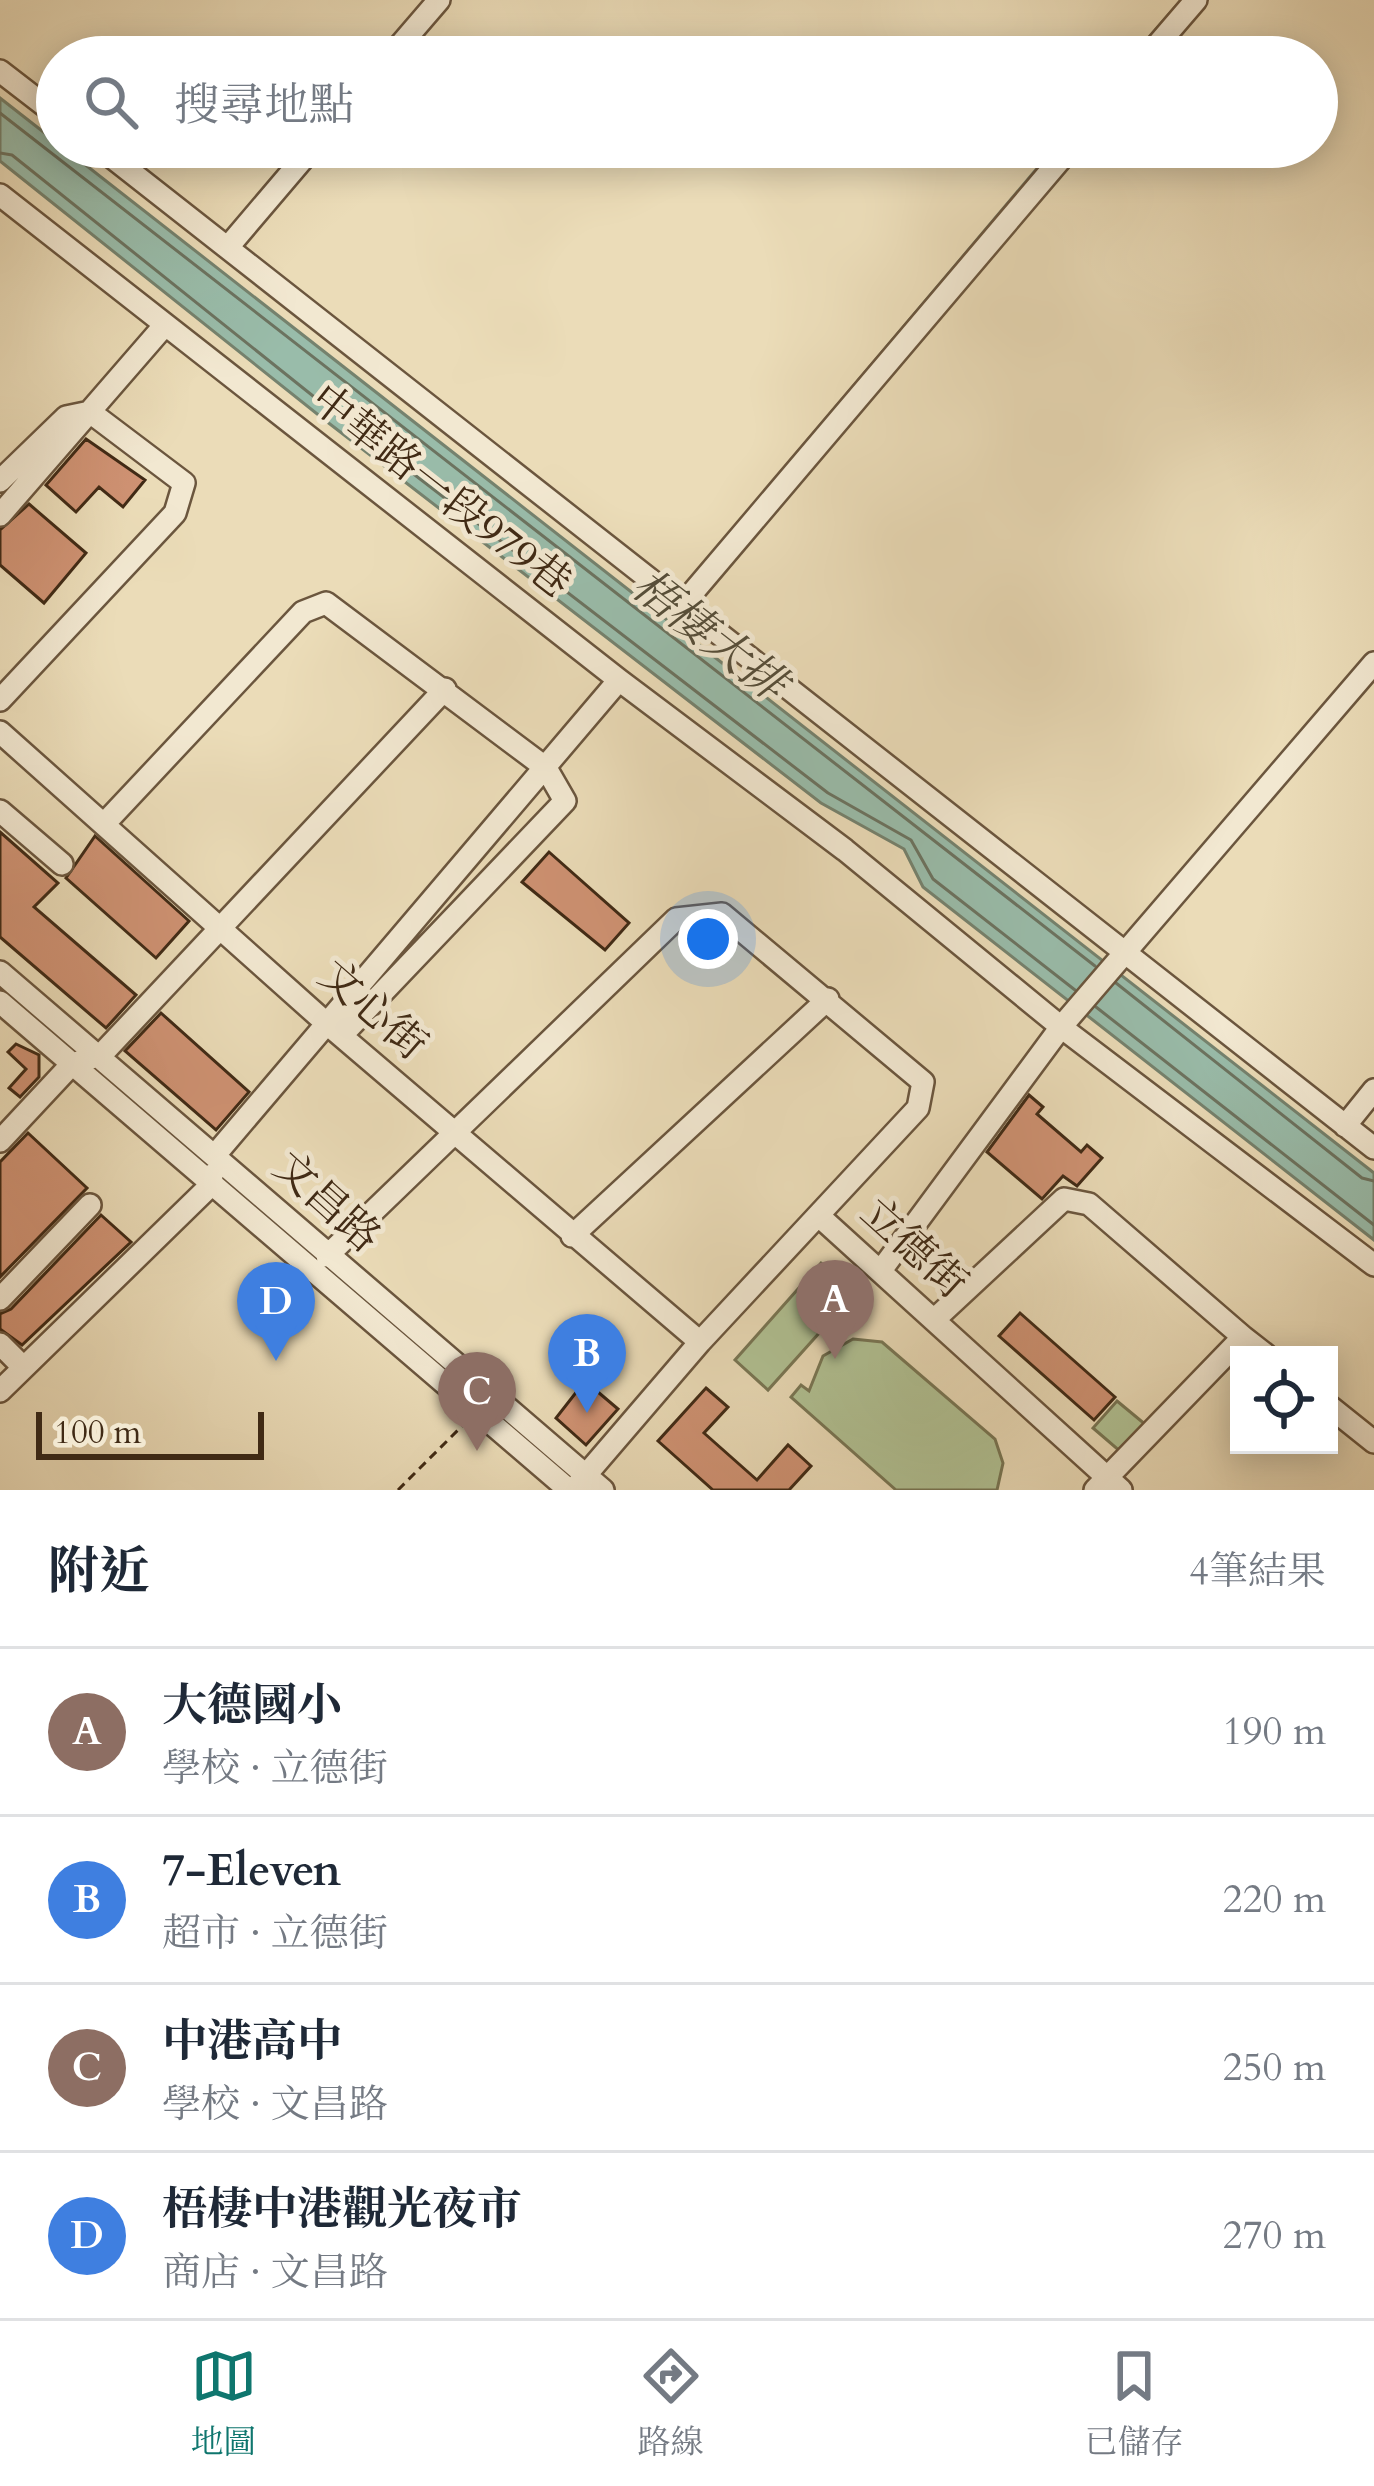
<!DOCTYPE html>
<html lang="zh-TW">
<meta charset="utf-8">
<style>
:root{--surface:#fff;--page:#f2f2f3;--text:#1f2937;--muted:#747a83;--line:#e0e1e3;--accent:#0f766e}
body{margin:0;font-family:Cardo,"Noto Serif TC",serif;background:var(--page);color:var(--text)}
.controls{position:absolute;right:36px;bottom:36px;display:grid;overflow:hidden;border-radius:0px;box-shadow:0 6px 30px #0003}
.controls button{width:108px;height:108px;display:grid;place-items:center;padding:0;border:0;border-bottom:3px solid var(--line);background:var(--surface);color:var(--text);font:60px sans-serif}
.scale{position:absolute;left:36px;bottom:30px;width:228px;box-sizing:border-box;padding-left:12px;border:6px solid #402a15;border-top:0;font-size:33px;line-height:42px;white-space:nowrap;color:#402a15;-webkit-text-stroke:9px #f2e8d1;paint-order:stroke}
.you{position:absolute;left:708px;top:939px;width:42px;height:42px;margin:-30px;border:9px solid #fff;border-radius:50%;background:#1a73e8;box-shadow:0 0 0 18px #1a73e833}
.badge{display:grid;place-items:center;width:78px;height:78px;border-radius:50%;background:var(--accent);color:#fff;font-size:39px;font-weight:700}
.pin{position:absolute;translate:-50% -99px;filter:drop-shadow(0 3px 6px #0008)}
.pin::after{content:'';position:absolute;top:63px;width:42px;height:36px;background:inherit;clip-path:polygon(0 0,100% 0,50% 100%)}
.list{margin:0;padding:0;list-style:none}
h2{display:flex;justify-content:space-between;align-items:center;height:156px;margin:0;padding:0 48px;font-size:51px}
h2 small{font-size:39px;font-weight:400;color:var(--muted)}
.list li{display:grid;grid-template-columns:78px 1fr auto;gap:36px;align-items:center;box-sizing:border-box;height:168px;padding:0 48px;border-top:3px solid var(--line)}
.list b{display:block;font-size:45px;white-space:nowrap}
.list p{margin:0;font-size:39px;white-space:nowrap;color:var(--muted)}
.list em{font-size:39px;font-style:normal;color:var(--muted)}
.icon{flex:none;width:66px;height:66px;fill:none;stroke:currentColor;stroke-width:2;stroke-linecap:round;stroke-linejoin:round}
.map{position:relative;flex:none;width:1374px;height:1490px;overflow:hidden}
.search{position:absolute;background:var(--surface);box-shadow:0 6px 30px #0003;left:36px;right:36px;top:36px;height:132px;display:flex;align-items:center;gap:30px;box-sizing:border-box;padding:0 42px;border-radius:66px;color:var(--muted);font-size:45px}
.sheet{height:828px;background:var(--surface)}
nav{display:flex;justify-content:space-around;align-items:center;box-sizing:border-box;height:168px;border-top:3px solid var(--line);background:var(--surface);font-size:33px;color:var(--muted)}
nav a{display:grid;justify-items:center;gap:6px}
nav .on{color:var(--accent)}
.map>svg:first-child{display:block}
</style>
<div class="map">
<svg width="1374" height="1490" viewBox="0 0 1374 1490">
<rect width="100%" height="100%" fill="#ebdcb8"/>
<filter id="stains"><feTurbulence type="fractalNoise" baseFrequency=".00167" numOctaves="4"/><feColorMatrix values="0 0 0 0 .2 0 0 0 0 .09 0 0 0 0 .02 0 0 0 .5 -.17"/></filter>
<radialGradient id="worn" r=".72"><stop offset=".6" stop-color="#630" stop-opacity="0"/><stop offset="1" stop-color="#630" stop-opacity=".3"/></radialGradient>
<!-- green -->
<path fill="#b1c294" stroke="#787654" stroke-width="3" d="M821 1263 855 1293 768 1390 735 1360Z
M853 1339 882 1342 995 1439 1003 1463 997 1490H896L791 1397 801 1385 809 1391 823 1356Z
M1117 1401 1146 1425 1122 1453 1093 1428Z"/>
<!-- water -->
<path fill="#99bcaa" stroke="#75826e" stroke-width="3" d="M0 98 1374 1173V1240L923 887 904 849 821 803 326 421 0 161Z"/>
<g fill="none" stroke-linecap="round" stroke-linejoin="round">
<!-- shore -->
<path stroke="#6c7360" stroke-width="3" d="M0 113 1095 966
M0 153 12 155 333 412 828 793 911 840 933 879 1075 990
M1116 983 1362 1178 1374 1181
M1096 1007 1374 1225"/>
<!-- stream -->
<path stroke="#75826e" stroke-width="4.5" d="M1133 57 1182 0
M700 569 1056 147"/>
</g>
<!-- building -->
<path fill="#cf9273" stroke="#402a15" stroke-width="3" d="M86 439 145 480 123 507 99 487 76 512 46 485Z
M29 504 86 553 44 603 0 565V530Z
M0 832 58 883 34 907 136 995 106 1028 0 937Z
M95 836 189 921 156 958 66 878Z
M549 852 629 923 605 950 522 882Z
M161 1013 249 1092 216 1130 125 1051Z
M16 1044 39 1055V1077L20 1097 9 1088 26 1069 8 1052Z
M1029 1095 1043 1107 1037 1114 1081 1152 1087 1145 1102 1158 1077 1186 1063 1176 1042 1199 987 1152Z
M28 1133 87 1188 0 1277V1162Z
M101 1215 131 1242 22 1345 0 1329V1314L11 1309Z
M1020 1313 1115 1397 1094 1420 999 1336Z
M585 1381 618 1409 586 1445 556 1418Z
M706 1388 728 1407 704 1433 757 1480 788 1445 811 1466 789 1490H713L658 1441Z"/>
<g fill="none" stroke-linecap="round" stroke-linejoin="round">
<!-- minor casing -->
<g stroke="#6b563e" stroke-width="26">
<path id="minor" d="M390 57 439 0
M1147 57 1196 0
M0 71 57 115
M99 147 1374 1148
M0 195 619 680 845 850 1061 1027 1374 1265
M228 247 313 147
M0 481 66 417 90 412 184 483 175 513 0 700
M0 515 164 326
M683 604 1071 147
M0 732 325 1022 700 1342
M0 811 62 864
M105 823 303 612 326 603 546 768 565 801 342 1035
M0 972 603 1490
M0 1002 569 1490
M1345 1126 1374 1090
M0 1141 72 1064 101 1055 445 689
M215 1155 619 680
M819 1216 1121 1490
M572 1236 828 999
M327 1256 676 919 722 914 923 1082 918 1108 700 1342 573 1490
M882 1269 1061 1027 1374 663
M0 1299 90 1205
M935 1319 1064 1199 1089 1204 1243 1337 1095 1490
M1243 1337 1266 1355
M0 1344 23 1367
M0 1391 211 1185 212 1175
M1329 1406 1374 1442"/>
</g>
<!-- path -->
<path stroke="#402a15" stroke-width="3" stroke-dasharray="9 6" stroke-linecap="butt" d="M398 1490 466 1422"/>
<!-- minor -->
<use href="#minor" stroke="#f2e8d1" stroke-width="21"/>
</g>
<g text-anchor="middle" dominant-baseline="central" stroke-width="10" stroke-linejoin="round" paint-order="stroke">
<!-- street labels -->
<g font-size="42" fill="#402a15" stroke="#f2e8d1">
<text transform="translate(441 491) rotate(38)">中華路一段979巷</text>
<text transform="translate(373 1010) rotate(41)">文心街</text>
<text transform="translate(327 1202) rotate(42)">文昌路</text>
<text transform="translate(914 1248) rotate(42)">立德街</text>
</g>
<!-- water labels -->
<g font-size="45" font-style="italic" fill="#564e3a" stroke="#f2e8d1">
<text transform="translate(709 635) rotate(38)">梧棲大排</text>
</g>
</g>
<rect width="100%" height="100%" filter="url(#stains)"/>
<rect width="100%" height="100%" fill="url(#worn)"/>
</svg>
<div class="controls">
<button><svg class="icon" aria-label="locate" viewBox="0 0 24 24"><circle cx="12" cy="12" r="6"/><path d="M12 2v4M12 18v4M2 12h4M18 12h4"/></svg></button>
</div>
<div class="scale">100 m</div>
<div class="you"></div>
<div class="pin badge" style="left:835px;top:1359px;background:#8d6e63">A</div>
<div class="pin badge" style="left:587px;top:1413px;background:#3f7fe0">B</div>
<div class="pin badge" style="left:477px;top:1451px;background:#8d6e63">C</div>
<div class="pin badge" style="left:276px;top:1361px;background:#3f7fe0">D</div>
<div class="search"><svg class="icon" aria-label="search" viewBox="0 0 24 24"><circle cx="10" cy="10" r="6"/><path d="M15 15l6 6"/></svg>搜尋地點</div>
</div>
<section class="sheet">
<h2>附近<small>4筆結果</small></h2>
<ul class="list">
<li><span class="badge" style="background:#8d6e63">A</span><div><b>大德國小</b><p>學校 · 立德街</p></div><em>190 m</em></li>
<li><span class="badge" style="background:#3f7fe0">B</span><div><b>7-Eleven</b><p>超市 · 立德街</p></div><em>220 m</em></li>
<li><span class="badge" style="background:#8d6e63">C</span><div><b>中港高中</b><p>學校 · 文昌路</p></div><em>250 m</em></li>
<li><span class="badge" style="background:#3f7fe0">D</span><div><b>梧棲中港觀光夜市</b><p>商店 · 文昌路</p></div><em>270 m</em></li>
</ul>
</section>
<nav>
<a class="on"><svg class="icon" aria-label="map" viewBox="0 0 24 24"><path d="M3 6l6-2 6 2 6-2v14l-6 2-6-2-6 2zM9 4v14M15 6v14"/></svg>地圖</a>
<a><svg class="icon" aria-label="directions" viewBox="0 0 24 24"><path d="M12 3l9 9-9 9-9-9zM9 14v-3h6M13 9l2 2-2 2"/></svg>路線</a>
<a><svg class="icon" aria-label="saved" viewBox="0 0 24 24"><path d="M7 4h10v16l-5-4-5 4z"/></svg>已儲存</a>
</nav>
